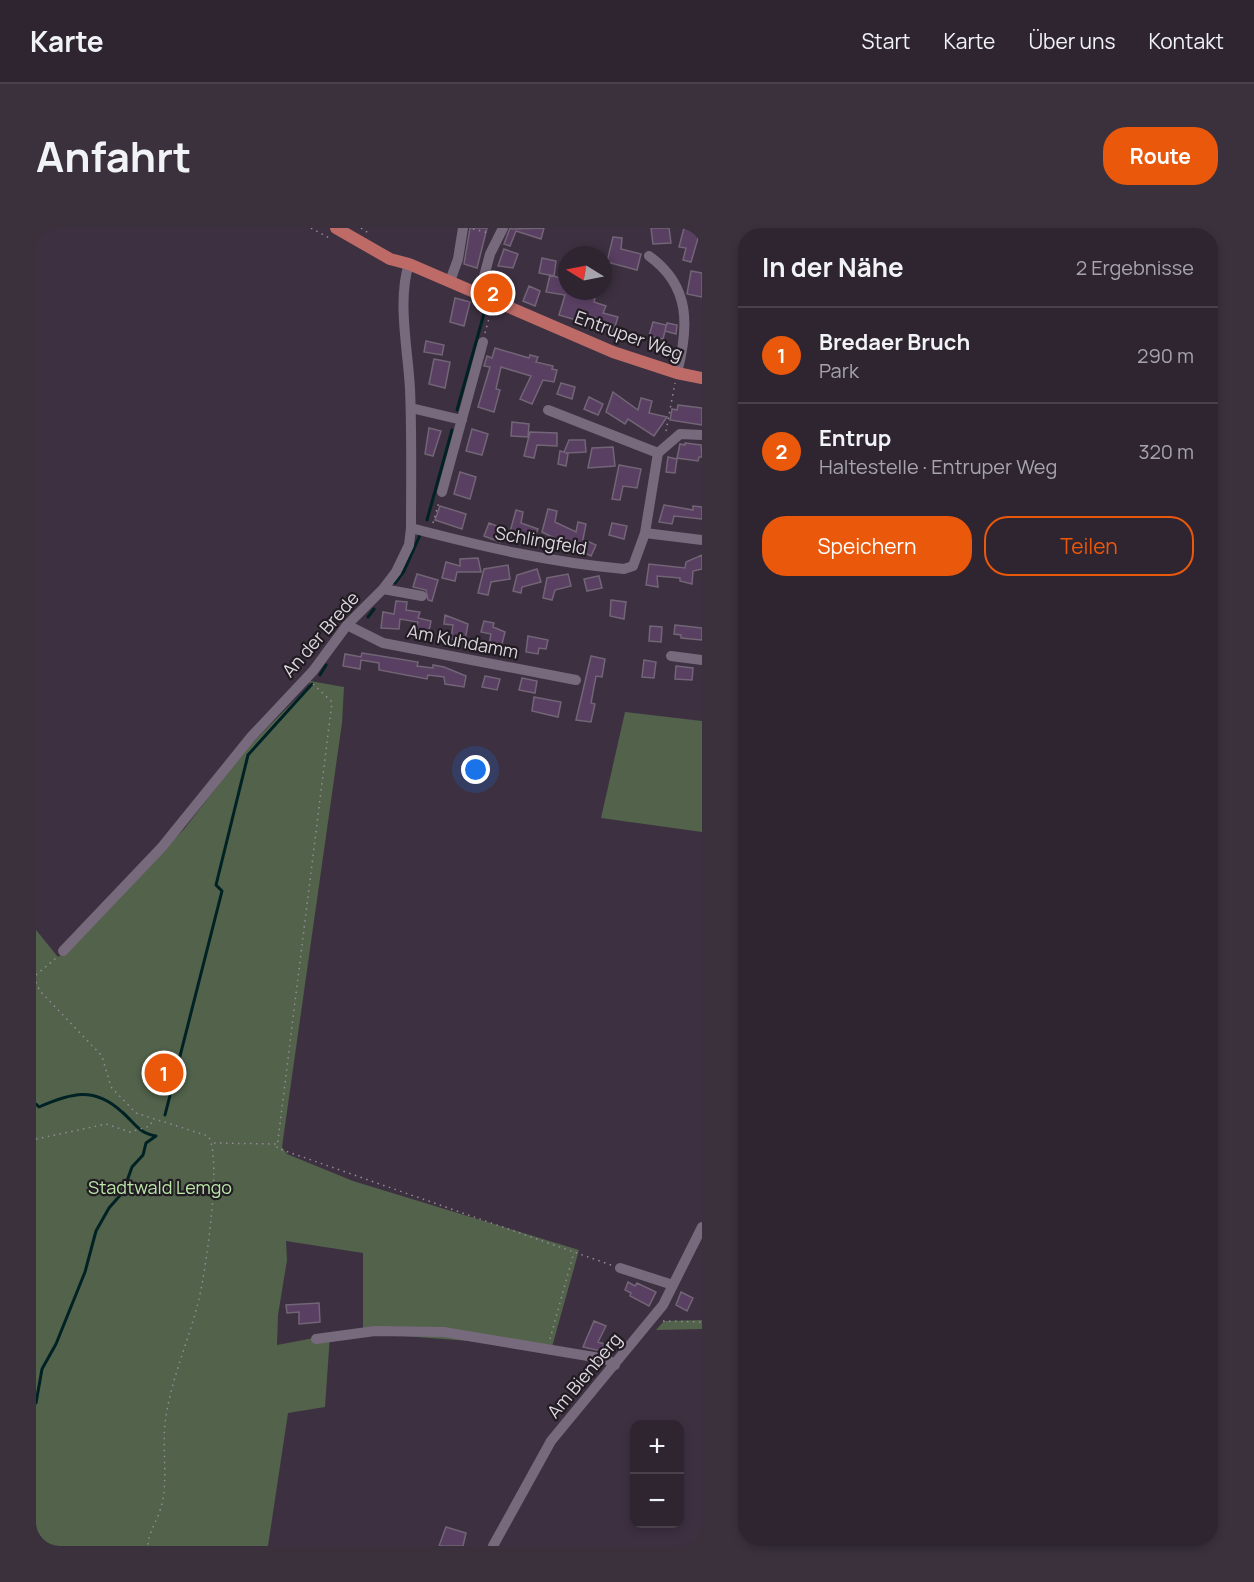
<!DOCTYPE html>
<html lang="de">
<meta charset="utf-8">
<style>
:root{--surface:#2e2531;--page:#3a313d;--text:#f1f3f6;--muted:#a7a5ab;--line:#49424d;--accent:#ea580c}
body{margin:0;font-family:Manrope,sans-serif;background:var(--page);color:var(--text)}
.controls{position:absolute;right:18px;bottom:18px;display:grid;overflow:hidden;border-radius:12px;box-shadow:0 3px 9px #0003}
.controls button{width:54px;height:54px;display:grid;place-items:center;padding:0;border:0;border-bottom:2px solid var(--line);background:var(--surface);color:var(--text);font:30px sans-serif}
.compass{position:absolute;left:522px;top:18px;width:54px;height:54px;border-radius:50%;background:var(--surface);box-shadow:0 3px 9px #0003;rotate:280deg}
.you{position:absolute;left:440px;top:542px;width:21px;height:21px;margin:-15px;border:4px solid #fff;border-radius:50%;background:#1a73e8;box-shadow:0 0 0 9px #1a73e833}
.badge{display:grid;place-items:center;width:39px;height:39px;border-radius:50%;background:var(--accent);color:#fff;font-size:20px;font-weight:700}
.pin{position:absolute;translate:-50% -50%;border:3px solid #fff;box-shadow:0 2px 6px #0006}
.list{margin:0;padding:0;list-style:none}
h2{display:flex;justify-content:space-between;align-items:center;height:78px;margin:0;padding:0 24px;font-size:26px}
h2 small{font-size:20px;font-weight:400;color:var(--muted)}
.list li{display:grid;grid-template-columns:39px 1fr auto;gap:18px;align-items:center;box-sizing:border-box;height:96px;padding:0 24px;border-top:2px solid var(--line)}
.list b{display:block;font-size:22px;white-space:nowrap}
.list p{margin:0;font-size:20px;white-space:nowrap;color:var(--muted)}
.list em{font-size:20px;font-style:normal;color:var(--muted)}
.actions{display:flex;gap:12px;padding:18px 24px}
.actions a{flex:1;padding:14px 0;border:2px solid var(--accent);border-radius:24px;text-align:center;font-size:21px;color:var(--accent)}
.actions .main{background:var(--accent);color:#fff}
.map{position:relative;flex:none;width:666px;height:1318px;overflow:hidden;border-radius:24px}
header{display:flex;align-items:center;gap:36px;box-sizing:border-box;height:84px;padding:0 30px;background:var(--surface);border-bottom:2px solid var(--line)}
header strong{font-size:28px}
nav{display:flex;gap:33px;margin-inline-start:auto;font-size:21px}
.intro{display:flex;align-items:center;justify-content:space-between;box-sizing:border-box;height:144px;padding:0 36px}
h1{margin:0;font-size:42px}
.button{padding:15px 27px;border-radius:24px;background:var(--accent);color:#fff;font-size:21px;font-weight:700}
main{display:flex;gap:36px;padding:0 36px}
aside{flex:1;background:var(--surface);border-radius:24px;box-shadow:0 3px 9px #0003}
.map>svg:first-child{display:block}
</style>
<header>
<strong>Karte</strong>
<nav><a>Start</a><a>Karte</a><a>Über uns</a><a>Kontakt</a></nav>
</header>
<div class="intro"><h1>Anfahrt</h1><a class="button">Route</a></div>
<main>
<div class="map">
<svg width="666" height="1318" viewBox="0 0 666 1318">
<rect width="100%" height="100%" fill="#3d3141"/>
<!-- green -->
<path fill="#52624b" d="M274 453 308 459 306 495 246 919 251 926 317 953 543 1022 516 1119 327 1105V1025L250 1013 251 1032 242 1087 241 1117 294 1107 289 1179 252 1185 232 1318H0V702L22 729 32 721 149 600 211 520 273 458Z
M589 484 666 493V604L565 590Z
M666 1092V1101L620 1102 628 1093Z"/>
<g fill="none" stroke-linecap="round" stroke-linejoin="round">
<!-- stream -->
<path stroke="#002224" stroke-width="3" d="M421 182 449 82
M391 292 416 202
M359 355 368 343 384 307
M332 389 338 381
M284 447 290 437
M0 876 3 879C35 865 58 858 86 884 99 895 102 905 120 908
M129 887 186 663 180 657 212 527 276 456
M0 1175 6 1141 20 1116 49 1044 60 1003 73 980 87 964 96 939 107 927 110 915 120 908"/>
</g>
<!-- building -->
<path fill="#593f62" stroke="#726576" stroke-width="1.5" d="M434 0H451L441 40 428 36Z
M474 0 476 1 508 0 505 11 480 3 474 18 468 16Z
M615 0H633L635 15 617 16Z
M648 0H665L655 34 647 32 650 20 643 19Z
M577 9 586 10 585 21 605 26 601 42 571 34Z
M468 21 482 26 477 40 462 38Z
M506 30 520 33 518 48 503 45Z
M655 43 666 45V69L651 66Z
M514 47 531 52V63L559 70 558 74 570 78 567 85 582 89 577 105 562 100 565 92 549 87 547 94 523 87 529 67 510 64Z
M493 58 504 63 499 78 487 73Z
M419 70 434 74 428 98 414 94Z
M617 94 630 97 629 103 631 95 641 97 640 106 629 103 627 111 613 108Z
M390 113 408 117 406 127 388 124Z
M459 120 493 130 494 127 502 129 500 134 517 138 516 141 521 142 518 154 507 152 496 176 484 171 495 148 465 139 460 161 464 162 458 184 442 179 454 139 448 138 451 128 456 130Z
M398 131 414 134 409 160 393 156Z
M525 155 539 159 536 171 521 166Z
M577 164 602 182 605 170 616 173 613 185 631 189 618 208 592 191 589 196 570 184Z
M553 169 567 176 562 187 548 181Z
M642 177 666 180V197L634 192 636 181 641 182Z
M476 194 493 196 492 209 475 208Z
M393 200 405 203 397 228 389 226Z
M436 201 452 206 446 227 430 223Z
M494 204 521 205V218L501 217 498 230 488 228Z
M533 212H549L550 224 530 225 532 226 530 238 522 236 524 223 528 224Z
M649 215 665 217 666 229H663L662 233 641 230 644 216 649 217Z
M577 219 579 238 552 240 556 220Z
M632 229 641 231 639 245 630 244Z
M583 237 605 241 601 260 587 258 584 272 576 271Z
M424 244 440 249 434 271 418 266Z
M628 277 657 282V278L666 279V291L638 288 636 296 623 294Z
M404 278 430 286 426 301 399 292Z
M512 281 521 283 519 294 540 304 542 294 550 296 547 311 560 317 555 328 506 304Z
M480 282 487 284 485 295 502 301 497 313 474 304Z
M453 295 471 302 464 314 448 308Z
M576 295 591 298 588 311 573 307Z
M666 327V341L657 343 656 356 644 353V350L621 348 622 359 610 357 613 336 649 340 650 334Z
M442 330 445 344H421L419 353 406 350 410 334 424 338V331Z
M472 337 474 351 455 354 452 367 442 365 448 341Z
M501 341 505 354 486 359 485 365 477 363 481 347Z
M381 346 402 352 396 373 392 372 390 362 377 359Z
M532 346 535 358 519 362 516 372 507 370 511 350Z
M563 348 566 360 551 363 548 351Z
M575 372 590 374 588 391 574 388Z
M360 373 371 374 370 382 384 384 382 390 395 393 392 408 379 406 382 394 364 391 363 401 345 400 347 384 358 386Z
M409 387 432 396 429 413 415 411 417 397 408 396Z
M448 393 458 395 457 399 469 404 465 420 453 417 455 406 445 404Z
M639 397 666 400V412L645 410V407L638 406Z
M614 398 626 399 625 414 613 413Z
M492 408 512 412 510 421 503 420 502 426 490 424Z
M326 425 382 434 381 438 397 440V437L408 439 430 448 428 459 409 456 408 449 392 447 391 451 343 442V435L325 432 324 441 307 438 309 426 325 429Z
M555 428 569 431 566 449 560 448 555 475 559 476 555 494 540 492Z
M608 432 620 434 618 450 606 449Z
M640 438 657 440 656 452 639 451Z
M449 448 464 451 461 462 446 459Z
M486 450 501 453 499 465 483 462Z
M498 469 525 474 522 489 496 483Z
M592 1054 599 1058 601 1055 620 1064 613 1078 594 1068 595 1065 589 1062Z
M645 1064 657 1070 651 1083 640 1077Z
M283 1075 284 1094 263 1096V1084L251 1085 250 1077Z
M558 1093 570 1098 562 1114 568 1116 565 1123 547 1119Z
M410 1299 430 1305 427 1318H403Z"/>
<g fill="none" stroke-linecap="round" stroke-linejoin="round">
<!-- path -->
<path stroke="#958c98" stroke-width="1.5" stroke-dasharray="1.5 4.5" stroke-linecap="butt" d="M275 0 295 11
M325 0 334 6
M437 1 453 5
M449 105 455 83
M630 203 639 155
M397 295 403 274
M277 456 296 474 241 920 575 1037
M0 747 20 730
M0 754 4 763 66 828 75 859 100 885 172 908C187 928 169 1051 161 1079 151 1116 136 1150 130 1188 125 1217 133 1253 125 1279 122 1292 112 1304 112 1318
M0 911 70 896 94 904 114 898 117 891
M178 915 241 916
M627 1093 666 1094
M514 1111 538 1024"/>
<!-- minor -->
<path stroke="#776a7c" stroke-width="10" d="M613 28C655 58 653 99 641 145
M414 53 422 31 427 0
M443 67 454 26 467 0
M375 180 426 192
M622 225 644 206 666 207
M406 264 447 114
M375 300C448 319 512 334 588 341L597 338 609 305 622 225 512 182
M609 305 666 312
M347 361 386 368
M311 397 347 415 540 452
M635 428 666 432
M27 723 126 619 215 509 277 443 311 397 347 361 360 344 373 317 375 300C375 253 376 207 374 161 372 122 361 72 373 36
M584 1040 637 1057
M280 1111 339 1103 408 1104 570 1131 579 1137
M457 1318 515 1213 627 1077 666 999"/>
<!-- major -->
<path stroke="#be6b67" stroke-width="12" d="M300 0 354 31 373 36 577 124 641 145 666 150"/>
</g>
<g text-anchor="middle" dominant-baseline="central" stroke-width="4.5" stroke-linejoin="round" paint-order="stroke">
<!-- street labels -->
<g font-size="18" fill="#ddd6e0" stroke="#211b22">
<text transform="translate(593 107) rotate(20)">Entruper Weg</text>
<text transform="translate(505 312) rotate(10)">Schlingfeld</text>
<text transform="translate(284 406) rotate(-49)">An der Brede</text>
<text transform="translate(427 413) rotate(11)">Am Kuhdamm</text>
<text transform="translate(548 1147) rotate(-50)">Am Bienberg</text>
</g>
<!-- park labels -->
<g font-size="18" fill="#bbe7a9" stroke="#211b22">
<text x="124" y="959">Stadtwald Lemgo</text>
</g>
</g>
</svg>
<div class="controls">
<button>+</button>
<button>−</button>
</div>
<svg class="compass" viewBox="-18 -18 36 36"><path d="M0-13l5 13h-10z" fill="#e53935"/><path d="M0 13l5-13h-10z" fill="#a7a5ab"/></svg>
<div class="you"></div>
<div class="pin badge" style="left:128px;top:845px">1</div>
<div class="pin badge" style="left:457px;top:65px">2</div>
</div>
<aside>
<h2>In der Nähe<small>2 Ergebnisse</small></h2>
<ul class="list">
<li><span class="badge">1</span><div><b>Bredaer Bruch</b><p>Park</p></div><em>290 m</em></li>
<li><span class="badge">2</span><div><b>Entrup</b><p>Haltestelle · Entruper Weg</p></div><em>320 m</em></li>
</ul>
<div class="actions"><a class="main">Speichern</a><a>Teilen</a></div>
</aside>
</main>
